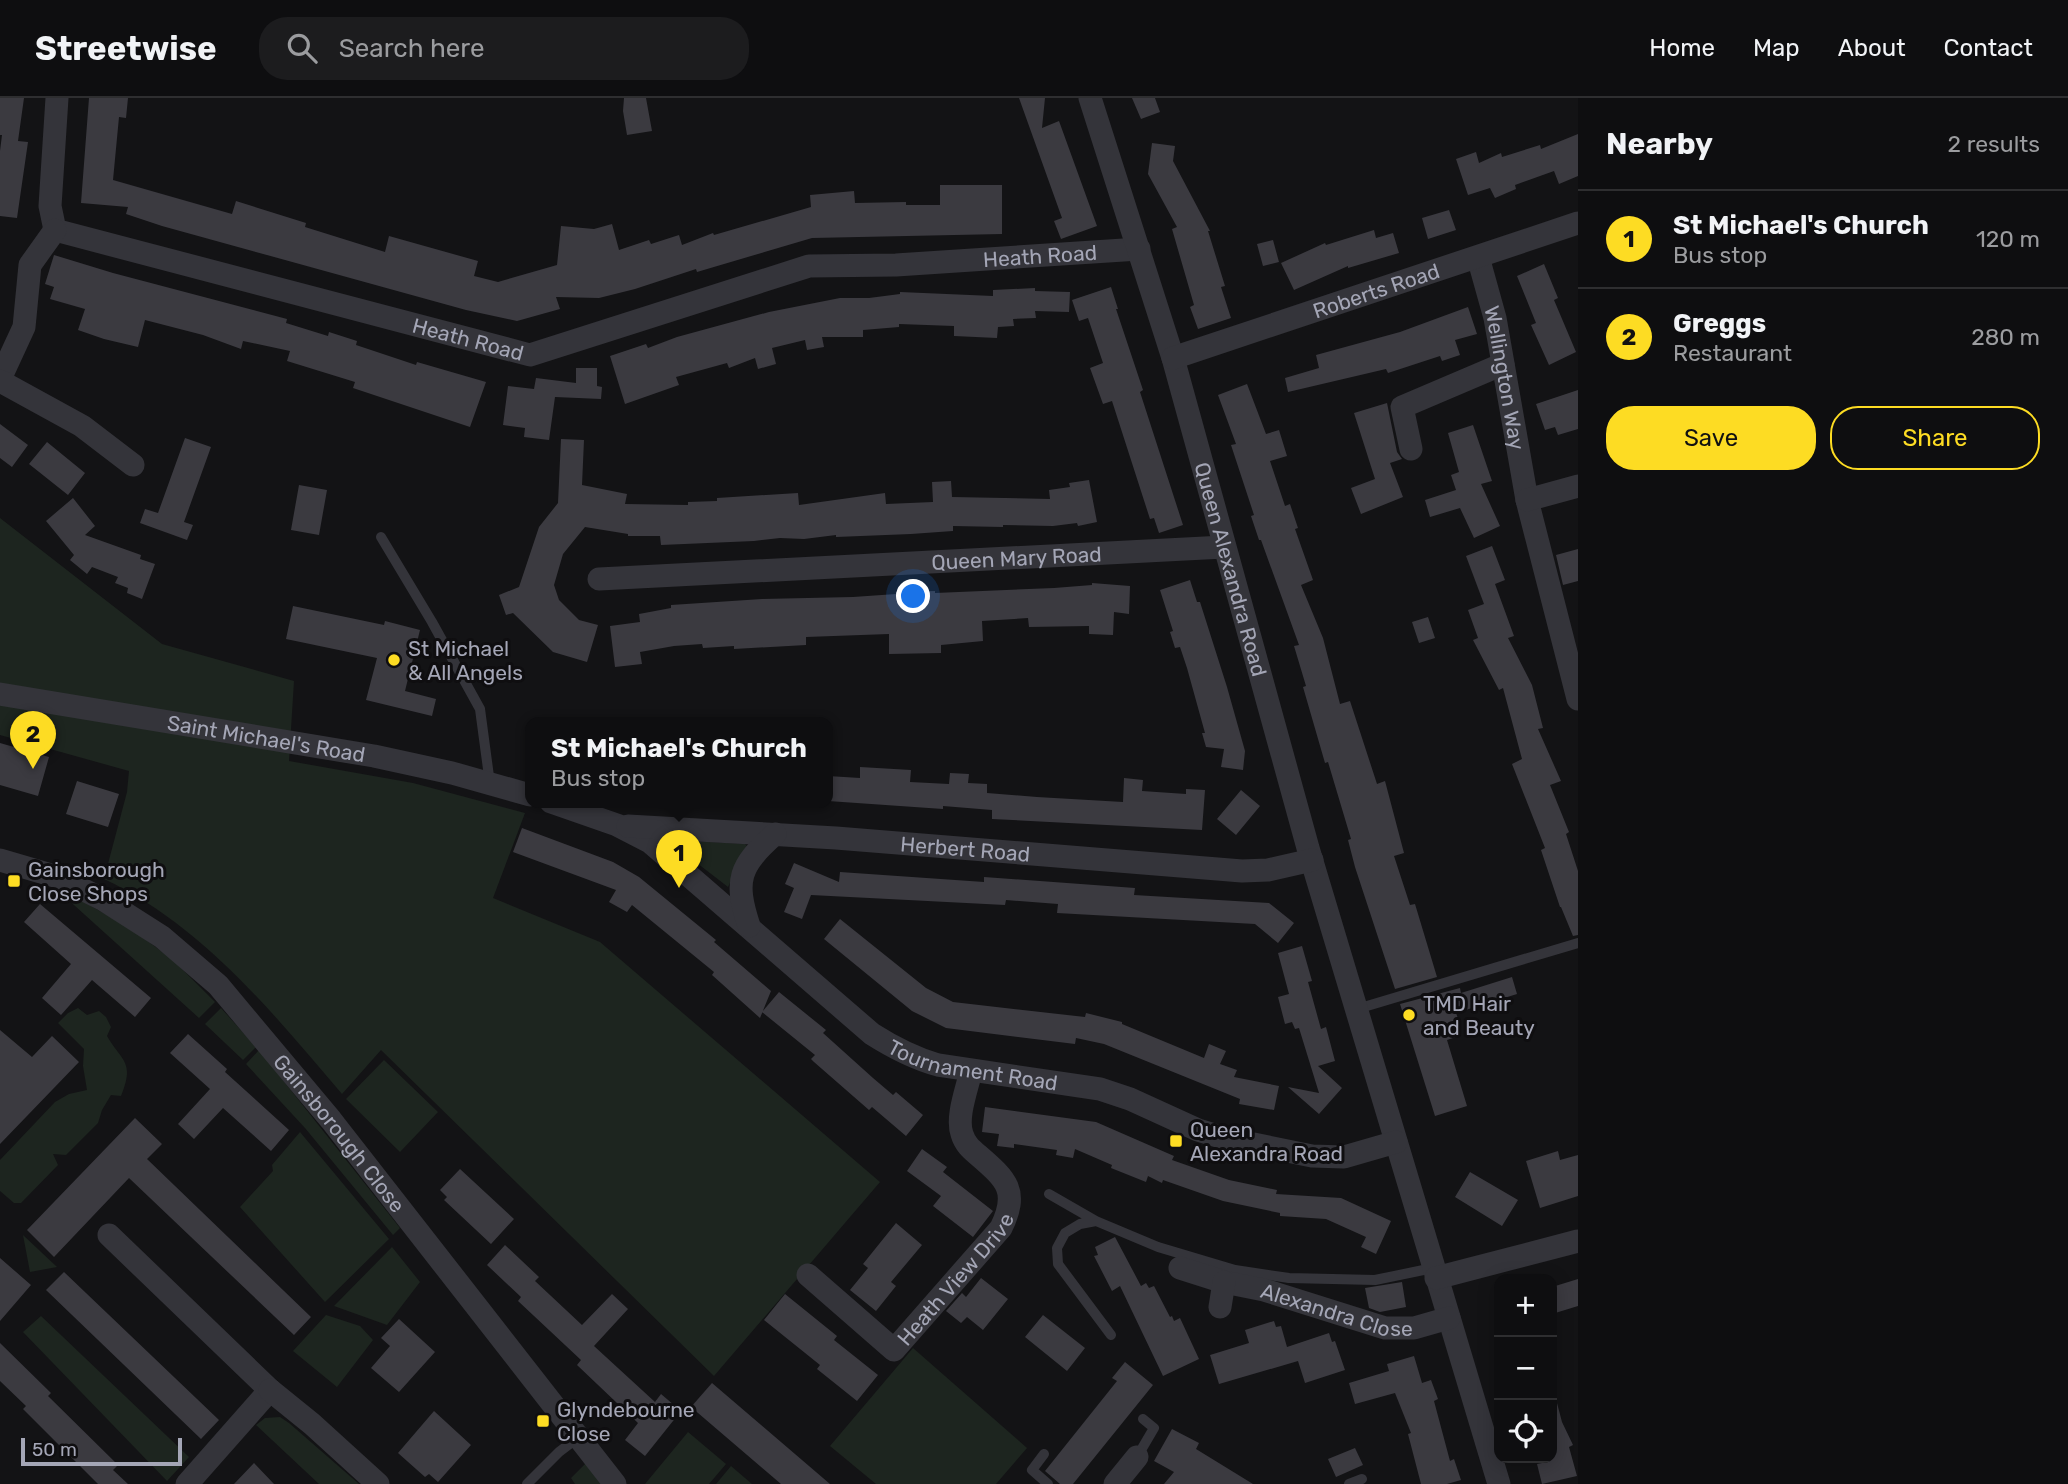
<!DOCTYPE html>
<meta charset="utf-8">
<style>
:root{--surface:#0e0e10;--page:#1c1c1e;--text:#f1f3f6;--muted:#9b9c9f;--line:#2e2e30;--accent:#fddc23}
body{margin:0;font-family:Rubik,sans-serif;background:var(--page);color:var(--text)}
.controls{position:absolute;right:21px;bottom:21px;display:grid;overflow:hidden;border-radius:14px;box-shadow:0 4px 18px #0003}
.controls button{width:63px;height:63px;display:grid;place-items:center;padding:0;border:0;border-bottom:2px solid var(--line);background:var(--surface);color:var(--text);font:35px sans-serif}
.scale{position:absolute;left:21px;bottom:18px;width:161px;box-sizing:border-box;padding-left:7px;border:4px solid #a4a6b6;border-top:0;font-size:19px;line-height:24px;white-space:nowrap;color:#a4a6b6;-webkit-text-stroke:5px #0f0e10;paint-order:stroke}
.you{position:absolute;left:914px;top:499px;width:24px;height:24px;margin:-18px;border:5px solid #fff;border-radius:50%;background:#1a73e8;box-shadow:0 0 0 10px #1a73e833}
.badge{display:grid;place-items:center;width:46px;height:46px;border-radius:50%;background:var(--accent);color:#111;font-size:23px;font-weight:700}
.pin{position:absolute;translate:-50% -58px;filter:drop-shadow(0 2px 4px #0008)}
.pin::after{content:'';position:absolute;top:37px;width:24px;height:21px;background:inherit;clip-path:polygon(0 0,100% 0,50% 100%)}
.popup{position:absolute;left:525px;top:619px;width:308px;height:91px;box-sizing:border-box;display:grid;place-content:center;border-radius:14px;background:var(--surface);filter:drop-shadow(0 2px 5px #0005);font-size:23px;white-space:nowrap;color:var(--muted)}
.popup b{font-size:26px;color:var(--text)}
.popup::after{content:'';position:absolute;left:50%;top:100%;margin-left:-14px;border:14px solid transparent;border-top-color:var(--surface)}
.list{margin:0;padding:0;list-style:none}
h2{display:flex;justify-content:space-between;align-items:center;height:91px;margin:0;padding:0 28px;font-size:30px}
h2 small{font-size:23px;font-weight:400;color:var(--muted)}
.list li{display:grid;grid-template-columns:46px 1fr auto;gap:21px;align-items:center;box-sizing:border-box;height:98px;padding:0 28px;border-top:2px solid var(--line)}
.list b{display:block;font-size:26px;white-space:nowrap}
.list p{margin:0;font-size:23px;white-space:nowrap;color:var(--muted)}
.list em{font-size:23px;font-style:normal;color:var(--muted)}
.actions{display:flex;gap:14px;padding:21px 28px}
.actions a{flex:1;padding:16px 0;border:2px solid var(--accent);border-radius:28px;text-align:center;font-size:24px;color:var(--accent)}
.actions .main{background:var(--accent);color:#111}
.icon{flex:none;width:38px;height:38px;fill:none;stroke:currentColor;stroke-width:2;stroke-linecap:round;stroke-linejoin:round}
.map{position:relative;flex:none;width:1578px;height:1386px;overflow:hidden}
header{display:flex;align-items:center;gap:42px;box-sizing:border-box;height:98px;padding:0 35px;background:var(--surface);border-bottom:2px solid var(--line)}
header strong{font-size:33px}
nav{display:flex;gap:38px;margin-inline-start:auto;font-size:24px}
.search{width:490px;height:63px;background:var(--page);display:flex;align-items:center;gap:18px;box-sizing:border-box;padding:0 24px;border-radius:28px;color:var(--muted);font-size:26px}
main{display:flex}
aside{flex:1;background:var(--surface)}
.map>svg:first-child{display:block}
</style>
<header>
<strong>Streetwise</strong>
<div class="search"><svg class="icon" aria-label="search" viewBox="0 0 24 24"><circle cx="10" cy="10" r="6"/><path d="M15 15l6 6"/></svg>Search here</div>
<nav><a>Home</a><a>Map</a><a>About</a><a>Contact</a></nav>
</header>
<main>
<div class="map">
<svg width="1578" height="1386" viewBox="0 0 1578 1386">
<rect width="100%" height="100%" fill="#131315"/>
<!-- green -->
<path fill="#1d251f" d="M0 420 162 546 294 583 289 663 413 685 525 715 493 800 600 844 880 1084 714 1278 381 952 342 996C273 915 202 827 104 781L127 694 129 673 0 637Z
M673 742 745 746 748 749 728 789 671 745Z
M66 794 130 830 173 862 215 904 199 920 64 798Z
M78 910 87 917 99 913 106 919 111 929 107 938C122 964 135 963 121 998L111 997 102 1012 98 1025 66 1057 53 1056 58 1067 21 1105H14L0 1093V1062L55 1004 69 996 87 992 83 968 84 951 58 925 68 915Z
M221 910 256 949 243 962 205 926Z
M259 952 400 1130 393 1137 305 1030 246 966Z
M384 962 438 1014 400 1054 346 1001Z
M300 1034 389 1141 325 1204 240 1109 273 1073 272 1067Z
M23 1137 57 1169 30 1174Z
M392 1149 420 1184 387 1227 334 1208Z
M326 1217 360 1228 373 1242 337 1289 293 1253Z
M41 1218 189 1359 167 1383 23 1234Z
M913 1250 1027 1350 996 1386H876L830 1348Z
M280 1319 289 1325 359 1386H319L256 1327 265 1320Z
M688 1334 726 1366 709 1386H645Z
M586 1365 601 1386H575L571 1380Z
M731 1368 752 1386H716Z"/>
<!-- building -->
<path fill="#3b3a40" d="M0 0H24L18 43 28 44 17 120 0 118V53L2 37H0Z
M89 0H128L126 20 119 19 113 82 232 116 236 103 306 125 305 129 385 154 389 138 478 163 474 178 498 184 557 167 561 128 594 131 612 126 619 152 649 142 651 146 679 137 682 147 713 135 714 137 811 109 810 97 854 93 855 105 906 104V107H940V87H1002V136L812 140 697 174 696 171 635 191 599 200 556 199 560 211 517 223 466 212 162 128 126 116 128 109 81 105Z
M624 0H646L652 33 627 37 623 13Z
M1019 0H1045L1042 30 1059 23 1097 128 1061 141 1054 123 1062 120Z
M1132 0H1155L1160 14 1141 21Z
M1578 36V78L1559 86 1554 73 1515 87 1516 91 1495 100 1490 90 1468 97 1456 61 1476 54 1479 65 1501 55 1502 59 1540 47 1541 51Z
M1152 45 1175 48 1173 63 1210 133H1208L1225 188 1221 189 1231 220 1198 231 1190 209 1194 207 1172 131 1177 129 1148 76Z
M1449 112 1456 132 1428 141 1422 120Z
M1374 132 1376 140 1393 135 1399 155 1348 170V168L1294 192 1281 165 1325 145 1326 147Z
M1273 142 1279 164 1263 168 1257 146Z
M54 157 113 175 287 221 286 225 328 238 329 234 357 243 356 247 416 267 417 264 486 284 470 329 353 290 355 284 287 263 290 253 243 243 241 251 203 237 145 222 138 249 104 241 78 232 85 211 50 201 54 189 45 186Z
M1544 166 1558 200 1554 202 1576 254 1549 267 1531 227 1536 225 1517 178Z
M1111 189 1118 211H1116L1143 292 1140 294 1183 427 1159 435 1154 420 1150 421 1112 303 1103 306 1090 270 1103 265 1088 220 1079 223 1072 202Z
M1035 190V193L1070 194 1069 214 1035 213 1036 220 1013 221 1014 228 998 229 997 240 954 238V228L899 226V229L863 232V239H822L824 249 807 252 805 242 772 250 776 266 758 271 755 260 729 270 727 265 676 279 679 287 625 306 610 258 646 246 648 250 677 239 769 214 840 200H869L900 196V194L993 198V192Z
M1468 209 1477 236 1455 242 1460 257 1442 263 1440 258 1388 275 1386 271 1288 294 1285 280 1319 270 1316 257 1400 234Z
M576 270H597V288L602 289 601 301 555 299 549 342 524 339 525 330 503 327 508 288 534 291 536 280 576 285Z
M1247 286 1266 336 1279 332 1287 358 1270 363 1285 408 1290 406 1298 430 1295 431 1313 482 1301 487 1323 540 1340 606 1350 603 1377 686 1385 683 1404 755 1394 758 1410 807 1415 806 1437 879 1395 891 1355 769 1348 742 1351 741 1328 664 1325 665 1303 589 1306 588 1294 548 1299 547 1261 442H1259L1251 418 1254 417 1231 347 1236 346 1218 297Z
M1578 292V331L1558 337 1555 329 1545 332 1536 306Z
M1387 305 1397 354 1402 361 1390 365 1403 399 1361 416 1351 390 1375 381 1354 315Z
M0 326 28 347 12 369 0 360Z
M1473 327 1492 383 1481 386 1500 428 1474 440 1460 410 1430 419 1425 402 1456 392 1451 377 1459 374 1448 335Z
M185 340 211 349 184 424 193 427 187 442 140 425 145 411 158 415Z
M561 341 584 342 582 387 627 396 625 406 688 407V404L717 403V400L798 395 799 407 885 395 886 406 933 404 932 384 951 383 952 399 1050 401 1049 392 1070 389 1069 385 1089 382 1097 424 1078 428 1077 425 1053 428 1003 427V429L953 428V433L911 436 836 439V437L804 441 780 440 754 443 661 447 660 438H628V436L585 429 563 456 554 487 559 502 579 522 598 527 587 564 553 554 513 515 506 517 499 497 519 489 539 429 558 405Z
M47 344 85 375 68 397 29 366Z
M299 387 327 392 319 437 291 432Z
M73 400 95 428 85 437 141 457 140 461 155 466 142 501 127 495 128 490 115 485 118 479 92 469 87 476 70 462 74 457 46 423Z
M1492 448 1505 482 1495 486 1514 538 1508 540 1532 587 1543 630 1538 631 1561 683 1550 687 1569 734 1566 736 1578 773V837L1573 838 1561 809H1560L1541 752 1545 750 1512 666 1522 661 1503 590 1499 592 1473 542 1478 540 1468 512 1484 506 1466 458Z
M1578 451V483L1563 487 1556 457Z
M1190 482 1197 504H1200L1227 589 1245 653 1243 672 1221 669 1224 651 1206 649 1202 635H1205L1187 570 1180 549 1175 550 1170 534 1173 533 1160 492Z
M1092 485 1130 488 1129 516 1114 514 1113 537 1089 536V528L1029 529 1028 520 982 523 983 543 941 547V555L889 556V536L806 539V547L734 551V548L703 550 702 546 674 548 640 554 642 566 615 569 610 528 640 524 639 516 671 510V507L762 501 853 499 896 496V494L935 493V495L1054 490 1092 487Z
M293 508 384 527 385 523 420 532 405 593 436 601 432 618 366 602 377 560 286 541Z
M1428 519 1435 540 1419 545 1412 524Z
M0 645 49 659 38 698 0 687Z
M860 669 911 672 910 684 949 686 950 675 969 676 968 685 987 686V695L1037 699 1123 704 1124 680 1143 682 1142 693 1186 696V691L1205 692 1202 732 992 721V712L943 708V711L828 703V678L860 680Z
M77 683 119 696 108 729 66 716Z
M1241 692 1260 708 1236 737 1217 721Z
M522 730 613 764 639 779 716 842 714 844 771 893 760 920 712 877 714 874 632 807 627 814 609 804 616 792 513 754Z
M794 765 839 784 840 774 984 784V779L1135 790 1134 797 1269 805 1294 825 1278 845 1255 826 1057 815 1058 806 1006 802 1005 807 811 797 802 821 784 814 794 790 785 786Z
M40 806 151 900 135 919 92 882 61 917 42 900 71 866 24 824Z
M840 821 926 890 953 904 1085 919 1086 915 1122 924V926L1204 960 1209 946 1226 953 1220 966 1237 972 1234 979 1279 988 1274 1012 1239 1006 1240 1001 1104 946 1076 940 1075 946 946 930 912 913 824 841Z
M1302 848 1312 883 1308 884 1321 931 1326 929 1335 963 1318 968 1342 990 1319 1016 1288 989 1319 995 1299 930 1295 931 1292 924 1285 926 1278 899 1289 896 1278 855Z
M1512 879 1517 896 1456 915 1460 926 1453 928 1456 939 1447 942 1467 1008 1435 1018 1400 906 1460 890 1461 895Z
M779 894 826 932 823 935 873 980 893 997 896 994 923 1017 906 1038 872 1009 869 1012 814 964 811 961 815 957 762 914Z
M0 932 32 959 52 938 79 964 0 1046Z
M188 936 227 971 225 974 289 1032 271 1053 223 1010 194 1041 178 1026 210 991 170 955Z
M985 1009 1096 1024 1174 1058 1172 1062 1229 1082 1277 1092 1276 1096 1341 1100 1391 1123 1376 1156 1361 1149 1366 1139 1326 1121 1280 1118V1115L1223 1103 1163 1082 1162 1085 1148 1078 1146 1084 1111 1070 1112 1067 1075 1051 1073 1060 1056 1057 1057 1052 1014 1046V1050L997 1048 999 1036 982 1034Z
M135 1020 162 1046 147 1061 311 1219 294 1237 129 1080 54 1159 27 1132Z
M922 1051 947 1069 943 1074 993 1113 973 1139 933 1108 941 1098 907 1073Z
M1558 1053 1560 1062 1578 1057V1098L1540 1110 1526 1063Z
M460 1071 514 1121 491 1146 444 1102 447 1099 440 1092Z
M1470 1074 1518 1102 1502 1128 1455 1099Z
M896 1125 922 1147 891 1184 896 1188 876 1213 850 1192 868 1170 863 1166Z
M1115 1139 1141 1188 1146 1185 1149 1190 1154 1188 1170 1219 1172 1218 1174 1223 1180 1220 1199 1261 1163 1278 1120 1188 1112 1193 1094 1158 1098 1157 1095 1149Z
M505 1147 539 1179 535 1183 582 1227 612 1196 628 1211 594 1248 655 1304 661 1296 681 1313 645 1358 625 1342 638 1325 577 1267 581 1262 518 1203 521 1199 487 1167Z
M0 1160 31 1187 0 1223Z
M64 1174 219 1322 201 1341 46 1192Z
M981 1180 1008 1201 983 1232 967 1219 961 1225 946 1213 962 1195 966 1199Z
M1578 1181V1208L1552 1216V1189Z
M1402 1184 1406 1209 1380 1214 1369 1210 1365 1190Z
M785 1196 837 1238 834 1242 878 1277 857 1303 817 1271 820 1267 764 1222Z
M1043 1217 1085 1250 1067 1273 1025 1239Z
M399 1221 435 1254 399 1294 371 1270 390 1248 381 1240Z
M1274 1223 1276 1229 1281 1228 1287 1249 1329 1235 1332 1244 1335 1243 1345 1272 1305 1285 1298 1263 1219 1286 1210 1257 1249 1245 1245 1232Z
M0 1245 51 1295 48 1298 118 1367 113 1372 128 1386H98L23 1311 26 1308 0 1283Z
M1414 1258 1422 1285 1431 1282 1438 1301 1434 1303 1450 1363 1454 1361 1461 1382 1447 1386H1421L1408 1336 1411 1335 1395 1295 1355 1306 1349 1285 1389 1273 1387 1266Z
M1125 1264 1153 1287 1073 1386H1060L1045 1373 1117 1283 1112 1280Z
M712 1285 830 1386H781L691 1309Z
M1552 1300 1554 1306 1557 1305 1562 1324 1573 1347 1569 1349 1577 1378 1542 1386 1537 1366 1542 1365 1540 1360H1552Z
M434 1313 471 1347 438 1384 429 1376 425 1379 398 1355Z
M1172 1331 1199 1345 1196 1351 1253 1386H1164L1174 1374 1154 1363Z
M1355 1350 1363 1367 1336 1379 1328 1361Z
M254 1365 274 1386H234Z"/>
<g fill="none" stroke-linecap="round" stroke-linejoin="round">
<!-- lane -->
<path stroke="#34343a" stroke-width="10" d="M381 439 432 524 480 611 490 686
M1357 911 1578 845
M1049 1096 1096 1123
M1111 1237 1058 1166 1057 1150 1065 1135 1080 1126 1096 1123 1158 1149 1235 1172 1289 1180 1375 1182 1433 1170
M1044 1356 1032 1372 1048 1386
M1137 1359 1154 1330 1143 1321
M527 1386 559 1354 580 1338
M1349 1386 1362 1381"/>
<!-- street -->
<g stroke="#34343a" stroke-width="23">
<path id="s1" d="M57 0 50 108 55 132 530 257 809 168 896 167 1139 151"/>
<path id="s2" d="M1090 0 1173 260 1308 750 1499 1386"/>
<path id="s3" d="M1478 159 1495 220 1527 402 1578 601"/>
<path id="s4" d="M1173 260 1578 125"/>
<path d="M0 281 24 229 30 167 55 132"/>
<path d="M0 283 82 328 133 367"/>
<path d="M1411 351 1402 309 1503 266"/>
<path d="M1527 402 1578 388"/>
<path id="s5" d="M599 481 1224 449"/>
<path id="s6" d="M0 596 374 658 452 675 530 697"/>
<path id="s7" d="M551 704 617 727 650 744 872 936C894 950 913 960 938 967L1100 991 1130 1001 1198 1032 1224 1040 1312 1058 1344 1059 1396 1044"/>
<path id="s8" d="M628 728 836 740 1242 773 1268 772 1312 762"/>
<path id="s9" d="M0 762 58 779 104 802 162 839 218 887 331 1022 615 1386"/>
<path d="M749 828C734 782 739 768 775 736"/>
<path d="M109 1137 270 1292 187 1386"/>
<path id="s10" d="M1180 1170 1224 1184 1264 1192 1385 1230H1414L1449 1220"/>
<path id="s11" d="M808 1177 894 1252 1001 1130C1019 1093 1007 1082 978 1057 971 1051 965 1046 962 1036 956 1019 967 991 971 973"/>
<path d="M1436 1180 1578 1143"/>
<path d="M1220 1209 1224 1184"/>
<path d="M270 1292 312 1326 378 1386"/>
<path d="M1115 1386 1137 1359"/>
</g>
</g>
<!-- markers -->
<g fill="#fddc23" stroke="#0f0e10" stroke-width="2.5">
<circle cx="394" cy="562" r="7"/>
<rect x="7" y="776" width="14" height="14" rx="3.5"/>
<circle cx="1409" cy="917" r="7"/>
<rect x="1169" y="1036" width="14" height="14" rx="3.5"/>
<rect x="536" y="1316" width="14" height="14" rx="3.5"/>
</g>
<g text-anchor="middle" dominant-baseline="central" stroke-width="6" stroke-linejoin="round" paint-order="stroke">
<!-- street labels -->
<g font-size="21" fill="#a4a6b6" stroke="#0f0e10">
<text stroke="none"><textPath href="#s1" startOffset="1148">Heath Road</textPath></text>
<text stroke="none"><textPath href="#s4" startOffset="214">Roberts Road</textPath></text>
<text stroke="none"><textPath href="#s1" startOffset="560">Heath Road</textPath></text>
<text stroke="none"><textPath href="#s3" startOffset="124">Wellington Way</textPath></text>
<text stroke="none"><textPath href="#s5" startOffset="418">Queen Mary Road</textPath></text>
<text stroke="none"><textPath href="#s2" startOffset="492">Queen Alexandra Road</textPath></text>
<text stroke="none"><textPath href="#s6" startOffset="270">Saint Michael's Road</textPath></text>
<text stroke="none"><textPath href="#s8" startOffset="338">Herbert Road</textPath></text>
<text stroke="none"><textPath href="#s7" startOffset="508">Tournament Road</textPath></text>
<text stroke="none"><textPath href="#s9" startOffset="446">Gainsborough Close</textPath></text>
<text stroke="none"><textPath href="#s11" startOffset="208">Heath View Drive</textPath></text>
<text stroke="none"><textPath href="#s10" startOffset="163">Alexandra Close</textPath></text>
</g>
<!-- poi labels -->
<g font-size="21" fill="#a4a6b6" stroke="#0f0e10" text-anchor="start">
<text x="408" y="550">St Michael<tspan x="408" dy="24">&amp; All Angels</tspan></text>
<text x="28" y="771">Gainsborough<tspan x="28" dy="24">Close Shops</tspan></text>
<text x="1423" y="905">TMD Hair<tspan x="1423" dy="24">and Beauty</tspan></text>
<text x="1190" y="1031">Queen<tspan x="1190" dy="24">Alexandra Road</tspan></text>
<text x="557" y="1311">Glyndebourne<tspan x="557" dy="24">Close</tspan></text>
</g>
</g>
</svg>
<div class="controls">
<button>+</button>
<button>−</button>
<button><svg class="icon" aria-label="locate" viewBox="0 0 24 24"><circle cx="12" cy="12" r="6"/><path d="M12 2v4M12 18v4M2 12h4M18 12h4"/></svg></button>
</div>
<div class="scale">50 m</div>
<div class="you"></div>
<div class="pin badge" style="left:679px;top:790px">1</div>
<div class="popup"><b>St Michael's Church</b>Bus stop</div>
<div class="pin badge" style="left:33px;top:671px">2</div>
</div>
<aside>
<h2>Nearby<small>2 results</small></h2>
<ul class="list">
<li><span class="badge">1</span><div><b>St Michael's Church</b><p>Bus stop</p></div><em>120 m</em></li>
<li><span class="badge">2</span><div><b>Greggs</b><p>Restaurant</p></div><em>280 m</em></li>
</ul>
<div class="actions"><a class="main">Save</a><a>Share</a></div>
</aside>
</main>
